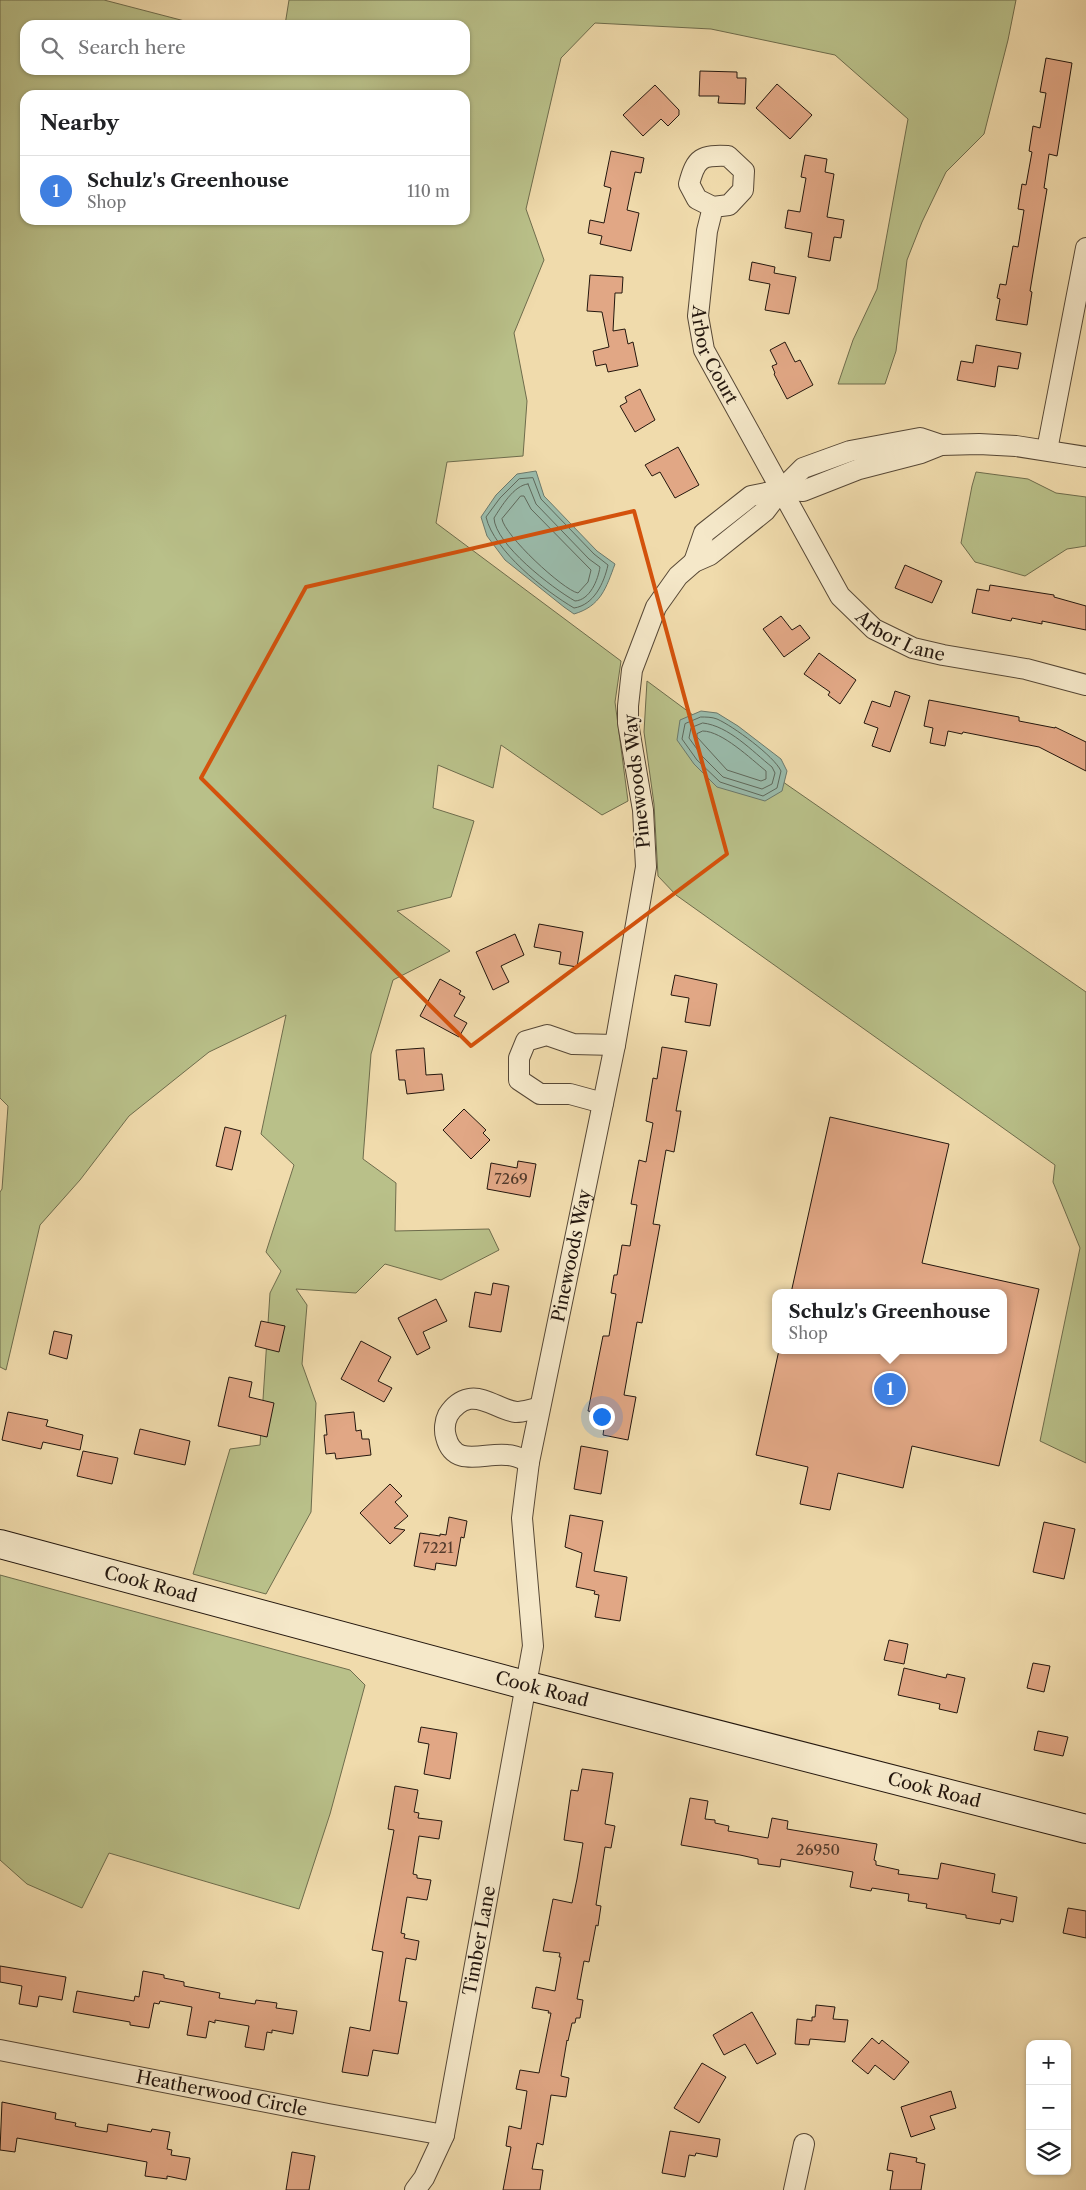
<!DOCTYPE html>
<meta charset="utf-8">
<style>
:root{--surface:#fff;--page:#f6f6f6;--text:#202124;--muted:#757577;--line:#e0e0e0;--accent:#b45309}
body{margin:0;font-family:"Libre Caslon Text",serif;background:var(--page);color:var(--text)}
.controls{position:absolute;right:15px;bottom:15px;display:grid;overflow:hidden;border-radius:10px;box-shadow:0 1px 4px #0004}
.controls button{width:45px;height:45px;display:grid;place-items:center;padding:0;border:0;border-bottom:1px solid var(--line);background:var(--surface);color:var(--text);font:25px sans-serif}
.you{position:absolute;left:601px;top:1416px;width:18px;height:18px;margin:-12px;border:4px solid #fff;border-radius:50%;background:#1a73e8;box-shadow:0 0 0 8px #1a73e833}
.badge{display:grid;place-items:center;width:32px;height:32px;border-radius:50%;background:var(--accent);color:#fff;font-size:16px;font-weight:700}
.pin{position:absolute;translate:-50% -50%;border:2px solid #fff;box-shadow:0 1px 5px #0006}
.popup{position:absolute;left:772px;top:1289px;width:235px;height:65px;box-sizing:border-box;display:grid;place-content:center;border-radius:10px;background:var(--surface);filter:drop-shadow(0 1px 4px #0005);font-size:16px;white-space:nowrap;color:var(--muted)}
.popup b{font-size:19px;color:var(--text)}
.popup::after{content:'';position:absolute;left:50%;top:100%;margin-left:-10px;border:10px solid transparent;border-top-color:var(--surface)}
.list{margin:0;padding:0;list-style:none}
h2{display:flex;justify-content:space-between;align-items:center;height:65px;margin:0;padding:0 20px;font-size:21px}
h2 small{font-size:16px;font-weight:400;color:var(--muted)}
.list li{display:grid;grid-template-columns:32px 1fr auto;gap:15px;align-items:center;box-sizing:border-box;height:70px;padding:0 20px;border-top:1px solid var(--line)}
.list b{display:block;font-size:19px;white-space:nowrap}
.list p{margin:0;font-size:16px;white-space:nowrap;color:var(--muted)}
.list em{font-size:16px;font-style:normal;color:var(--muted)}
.icon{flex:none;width:28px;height:28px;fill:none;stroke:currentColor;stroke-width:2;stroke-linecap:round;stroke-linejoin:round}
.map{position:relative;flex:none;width:1086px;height:2190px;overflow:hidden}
.search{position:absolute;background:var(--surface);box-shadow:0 1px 4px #0004;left:20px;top:20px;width:450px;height:55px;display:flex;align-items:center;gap:12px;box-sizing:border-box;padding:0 18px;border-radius:15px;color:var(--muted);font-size:19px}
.panel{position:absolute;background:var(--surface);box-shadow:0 1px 4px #0004;left:20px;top:90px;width:450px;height:135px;border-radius:15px}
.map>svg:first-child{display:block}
</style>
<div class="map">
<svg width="1086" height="2190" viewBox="0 0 1086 2190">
<rect width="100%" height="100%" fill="#f0dbac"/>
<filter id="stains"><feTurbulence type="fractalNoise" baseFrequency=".004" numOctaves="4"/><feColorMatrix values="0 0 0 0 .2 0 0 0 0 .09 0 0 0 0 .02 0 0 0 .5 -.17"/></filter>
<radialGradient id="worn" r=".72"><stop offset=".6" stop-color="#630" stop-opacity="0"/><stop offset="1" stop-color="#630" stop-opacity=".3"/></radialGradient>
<!-- green -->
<path fill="#b9c089" stroke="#6e6c4c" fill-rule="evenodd" d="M0 0H104L200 25H25V70H465V25H285L289 0H1016L1008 40 984 134 946 172 922 222 907 260 896 351 885 384H838L853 340 877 289 908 119 835 55 711 29 595 23 561 58 526 209 544 260 514 333 527 401 523 456 447 462 436 523 621 661 615 702 628 801 602 815 501 745 493 788 438 765 433 808 474 821 451 897 397 911 450 951 393 980 371 1054 363 1159 396 1183 395 1231 489 1229 499 1250 441 1280 385 1264 356 1293 296 1289 307 1305 302 1364 316 1403 311 1512 266 1594 193 1574 230 1449 260 1445 270 1293 281 1271 266 1252 294 1165 261 1134 286 1015 209 1052 129 1116 80 1180 40 1225 6 1370 0 1367V1192L2 1189 8 1106 0 1098ZM25 95H465V220H25Z
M976 472 1028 479 1056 493 1086 497V546L1067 549 1025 576 975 562 961 543 972 486Z
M647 681 786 784 1086 992V1463L1040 1441 1080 1248 1053 1182 1055 1165 676 895 658 876 654 804 644 732Z
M0 1575 350 1670 365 1685 330 1814 299 1909 109 1853 82 1908 27 1884 0 1860Z"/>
<!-- water -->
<path fill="#9abbab" stroke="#6b796c" d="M536 471 544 496 597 551 615 564C606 588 601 606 574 614L564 607 505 560 487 536 481 517 496 495 517 474Z
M701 711 717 713 738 726 781 759 787 771 782 791 765 801 717 787 694 764 677 740 680 720Z"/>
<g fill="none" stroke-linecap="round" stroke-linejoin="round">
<!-- shore -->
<path stroke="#5f695c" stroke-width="1" d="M533 478 541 499 594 554 608 565C604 583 594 605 574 608 545 591 494 551 486 517L500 498 519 479Z
M528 484 536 504 589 559 600 567C598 580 590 600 575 601 552 588 495 544 494 518 501 507 514 485 528 484Z
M521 496H524L531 509 591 570 588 582 578 593C563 590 504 535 502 519Z
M701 717C706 717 712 717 717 719 733 726 774 756 781 771L777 788 763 796 720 782 697 760 682 739 685 724Z
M703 723C729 726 752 751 772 767L775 773 772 784 762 789 723 777 702 756 689 738 691 728Z
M703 731C722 731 751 759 766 771V779L761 781 727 770 697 737V734Z"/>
</g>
<!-- building -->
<path fill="#e1a785" stroke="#24170e" d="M1046 58 1072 63 1057 156 1049 154 1044 188 1047 189 1030 291 1032 292 1027 325 996 320 1000 299 997 298 1000 284 1006 285 1013 246 1018 247 1024 210 1018 209 1022 184 1026 185 1032 152 1029 151 1033 126 1040 128 1046 93 1040 92Z
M700 71 737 72V78H746L745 104 718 103 719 96H699Z
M777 84 812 115 790 139 756 108Z
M655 85 679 110V115L668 126 661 119 643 136 623 115Z
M611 151 644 158 641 173 635 172 627 210 639 213 631 251 600 244 602 236 588 233 590 220 604 223 611 188 604 186Z
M805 155 827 159 825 172 834 174 827 217 844 220 841 238 834 237 830 261 808 257 812 233 785 228 788 210 800 212 806 178 801 177Z
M752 262 775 267 774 273 796 277 789 314 765 310 770 284 749 280Z
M590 275 623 277 622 293H615L613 331 625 329 628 344 633 342 638 366 608 372 606 364 596 366 593 351 609 347 602 312 587 311Z
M785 342 795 362 800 360 813 385 787 399 774 374 775 373 772 366 777 364 770 350Z
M976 345 1021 353 1018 369 998 366 995 387 957 380 961 361 973 363Z
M640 389 655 420 635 432 620 406 627 402 625 397Z
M678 447 699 485 675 498 660 472 652 476 645 465Z
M905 565 942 581 932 603 895 588Z
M990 585 1054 595V597L1086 606V630L1042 621V624L1012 618 1011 621 972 613 977 589 989 591Z
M781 616 792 630 800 625 810 638 784 657 763 629Z
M819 653 856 680 840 704 828 695 830 692 804 674Z
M895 691 910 696 890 752 872 746 878 728 864 723 872 701 890 707Z
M929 700 1019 717V721L1055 728V727L1086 742V771L1039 747 963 732 962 734 948 731 945 746 930 743 933 728 924 726Z
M539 924 583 932 577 967 559 964 561 952 534 947Z
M515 934 524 955 501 966 509 982 493 990 476 952Z
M675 975 717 984 710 1026 685 1022 689 998 671 995Z
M440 979 461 991 459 994 465 997 454 1016 467 1023 459 1037 420 1016Z
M662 1047 687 1051 676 1111H681L674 1152 666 1150 653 1224 660 1225 642 1323 637 1322 624 1395 636 1397 628 1440 603 1435 606 1414 588 1411 603 1336H609L616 1294 611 1293 614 1275H617L622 1245 630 1246 637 1205 631 1204 639 1160 646 1162 653 1123 646 1121 653 1078 657 1079Z
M424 1048 426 1075 442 1074 444 1090 407 1094 405 1080H399L396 1050Z
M464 1109 486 1130 483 1133 490 1140 471 1159 443 1130Z
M830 1117 949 1144 922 1263 1039 1289 999 1466 912 1446 903 1488 838 1473 830 1510 800 1504 808 1467 756 1455 779 1350H1004V1293H791Z
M225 1127 241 1131 232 1170 216 1166Z
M518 1161 536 1164 530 1197 487 1189 491 1163 517 1168Z
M493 1283 509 1286 501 1332 469 1327 475 1292 491 1295Z
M436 1299 447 1321 423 1332 430 1348 417 1355 398 1318Z
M261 1321 285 1326 279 1352 255 1346Z
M54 1331 72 1335 67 1359 49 1354Z
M361 1341 391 1357 378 1381 392 1388 384 1402 341 1379Z
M229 1377 252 1382 249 1397 274 1403 267 1437 218 1426Z
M8 1412 48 1420 46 1426 83 1435 80 1450 43 1442 41 1449 2 1440Z
M354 1412 356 1431 361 1430 362 1439H369L371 1455 336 1459 335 1453 326 1454 324 1435H327L325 1415Z
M140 1429 190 1441 185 1465 134 1454Z
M581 1446 608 1451 601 1494 574 1489Z
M83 1451 118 1458 112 1484 77 1476Z
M390 1484 402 1496 395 1502 408 1516 394 1528 405 1530 390 1544 360 1513Z
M570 1515 603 1521 594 1571 627 1577 620 1621 595 1617 599 1595 594 1594 595 1591 576 1587 582 1553 565 1547Z
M449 1517 467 1521 464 1538 461 1537 456 1566 436 1563 435 1570 414 1566 420 1533 440 1536V1534L446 1535Z
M1044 1522 1075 1529 1064 1579 1033 1572Z
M889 1640 908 1644 904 1664 884 1660Z
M1033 1663 1050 1666 1044 1692 1027 1688Z
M904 1668 946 1678 947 1674 965 1678 957 1713 939 1709 940 1704 898 1695Z
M421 1727 457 1733 450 1779 424 1774 429 1744 418 1742Z
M1038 1731 1068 1737 1063 1756 1034 1750Z
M582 1769 613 1773 605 1824 615 1826 611 1848 605 1847 596 1905 601 1906 598 1926 596 1925 589 1962 584 1961 577 1999 583 2000 580 2018H576L575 2023H572L568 2041 567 2040 561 2076 569 2078 566 2097 551 2095 543 2145 537 2143 532 2169 543 2170 540 2190H503L511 2147 506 2146 509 2126 521 2129 527 2091 516 2089 520 2070 539 2073 551 2013H548L549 2011 532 2008 536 1987 555 1991 561 1957H559L560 1953 543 1951 553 1899 572 1903 577 1879 583 1843 564 1840 571 1790 578 1791Z
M395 1786 418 1790 414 1812 419 1813 418 1818 442 1821 439 1839 419 1836 413 1874 417 1875V1878L431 1880 427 1900 407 1897 401 1933 405 1934 404 1938 419 1941 416 1960 406 1958 399 2001 407 2002 398 2054 373 2050 368 2076 342 2072 350 2027 370 2031 383 1952 372 1950 394 1830 388 1829Z
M690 1798 708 1801 705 1819 715 1820V1823L729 1826 728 1831 768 1838 772 1818 788 1821 787 1829 877 1844 874 1860 876 1861V1865L899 1870 898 1874 938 1879 941 1863 995 1874 992 1892 1017 1897 1013 1922 1001 1919 1000 1924 966 1918V1915L926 1908 927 1904 908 1901 909 1894 872 1888 871 1891 850 1887 853 1872 781 1859 780 1867 758 1864V1859L740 1855 681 1845Z
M1068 1908 1086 1911V1938L1063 1933Z
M0 1966 66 1977 62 2000 39 1996 37 2007 19 2004 22 1986 0 1982Z
M143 1971 164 1975V1978L184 1982V1986L220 1993 219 1998 255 2004 256 2000 277 2003 276 2008 297 2011 293 2034 272 2030V2033L267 2032 264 2050 245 2047 249 2026 215 2020V2023L209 2021 206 2038 187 2035 192 2007 160 2001 159 2004 154 2003 149 2028 130 2025V2022L73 2012 77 1991 134 2001 135 1996 139 1997Z
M816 2005 835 2007 833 2019 848 2020 845 2042 810 2039 809 2045 795 2044 797 2019 812 2021V2017H815Z
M752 2012 776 2054 757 2064 745 2044 724 2055 713 2035Z
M872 2038 879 2044 882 2040 909 2062 894 2080 875 2065 868 2074 852 2061Z
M702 2063 726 2077 699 2123 674 2108Z
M951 2091 956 2108 930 2116 935 2129 911 2137 901 2107Z
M2 2102 56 2113 55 2119 76 2123 75 2126 79 2127 107 2132 108 2124 151 2132 152 2129 170 2132 167 2149 172 2150 171 2155 190 2158 186 2180 167 2176V2179L145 2176 147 2162 17 2138 15 2152 0 2150Z
M670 2131 720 2139 717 2157 696 2153 695 2156 689 2155 685 2177 662 2173Z
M292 2152 315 2156 309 2190H286Z
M890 2153 917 2158 916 2162 925 2164 921 2190H890L893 2171 887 2170Z"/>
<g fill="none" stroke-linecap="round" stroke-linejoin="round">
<!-- street casing -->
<g stroke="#574836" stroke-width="22">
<g id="street">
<path id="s1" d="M713 207 697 199 689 184C696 157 702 155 728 156L744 171 743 190 729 205 713 207 707 231 698 316 704 350 840 596 874 629 913 648 943 655 1026 669 1086 685"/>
<path d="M1047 450 1086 248"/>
<path d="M694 562 704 533 751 496 781 490 803 491 859 469 921 453 941 445 979 444 1016 446 1086 457"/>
<path d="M603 1103 570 1094H540L519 1080V1058L526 1041 547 1035 573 1044 615 1045"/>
<path d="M529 1462C522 1459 515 1455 507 1455 485 1452 454 1469 446 1437 444 1430 445 1421 448 1415 453 1407 459 1401 469 1399 485 1396 500 1410 516 1412 523 1412 532 1409 539 1408"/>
<path id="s2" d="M0 2050 328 2114 444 2135"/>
<path id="s3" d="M415 2190 424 2178 444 2135 533 1646 522 1518 529 1462 615 1045 646 867 643 810 628 723V706L632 670 656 607 678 576 694 562 710 555 765 511 781 490 803 468 850 451 920 438 941 445"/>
<path d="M794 2190 804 2144"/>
</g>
</g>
<!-- secondary casing -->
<g stroke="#24170e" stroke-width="30">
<g id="secondary">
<path id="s4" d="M0 1544 525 1685 1086 1829"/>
</g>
</g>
<!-- street -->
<use href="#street" stroke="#f5e8c9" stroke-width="20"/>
<!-- secondary -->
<use href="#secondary" stroke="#f5e8c9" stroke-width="28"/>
</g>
<!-- marked area -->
<path fill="none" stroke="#d4520c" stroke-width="4" stroke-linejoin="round" d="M634 511 727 854 471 1046 201 778 306 587Z"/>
<g text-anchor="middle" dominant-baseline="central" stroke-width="4" stroke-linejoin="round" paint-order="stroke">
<!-- number labels -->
<g font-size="15" fill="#533b2c">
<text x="511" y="1178">7269</text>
<text x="438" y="1547">7221</text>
<text x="818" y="1849">26950</text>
</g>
<!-- street labels -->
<g font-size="18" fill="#24170e" stroke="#f5e8c9">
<text stroke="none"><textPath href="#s1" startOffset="320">Arbor Court</textPath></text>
<text stroke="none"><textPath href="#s1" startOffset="668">Arbor Lane</textPath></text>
<text transform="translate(637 781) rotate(-96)">Pinewoods Way</text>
<text stroke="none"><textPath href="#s3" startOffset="955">Pinewoods Way</textPath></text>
<text stroke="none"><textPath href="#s4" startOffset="156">Cook Road</textPath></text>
<text stroke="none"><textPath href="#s4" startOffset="561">Cook Road</textPath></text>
<text stroke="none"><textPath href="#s4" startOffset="966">Cook Road</textPath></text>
<text stroke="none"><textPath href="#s3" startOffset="260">Timber Lane</textPath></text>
<text stroke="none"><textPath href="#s2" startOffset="226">Heatherwood Circle</textPath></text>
</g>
</g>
<rect width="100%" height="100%" filter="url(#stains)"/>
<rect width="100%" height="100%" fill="url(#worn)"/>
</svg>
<div class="controls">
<button>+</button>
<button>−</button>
<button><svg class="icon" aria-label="layers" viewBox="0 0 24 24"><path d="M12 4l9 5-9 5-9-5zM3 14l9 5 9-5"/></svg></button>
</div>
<div class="you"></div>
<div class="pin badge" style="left:890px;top:1389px;background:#3f7fe0">1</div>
<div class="popup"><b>Schulz's Greenhouse</b>Shop</div>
<div class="search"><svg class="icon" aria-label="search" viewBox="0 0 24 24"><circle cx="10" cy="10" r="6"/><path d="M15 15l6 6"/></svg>Search here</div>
<section class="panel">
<h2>Nearby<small></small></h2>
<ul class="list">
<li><span class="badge" style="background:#3f7fe0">1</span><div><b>Schulz's Greenhouse</b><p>Shop</p></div><em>110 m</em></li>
</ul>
</section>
</div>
